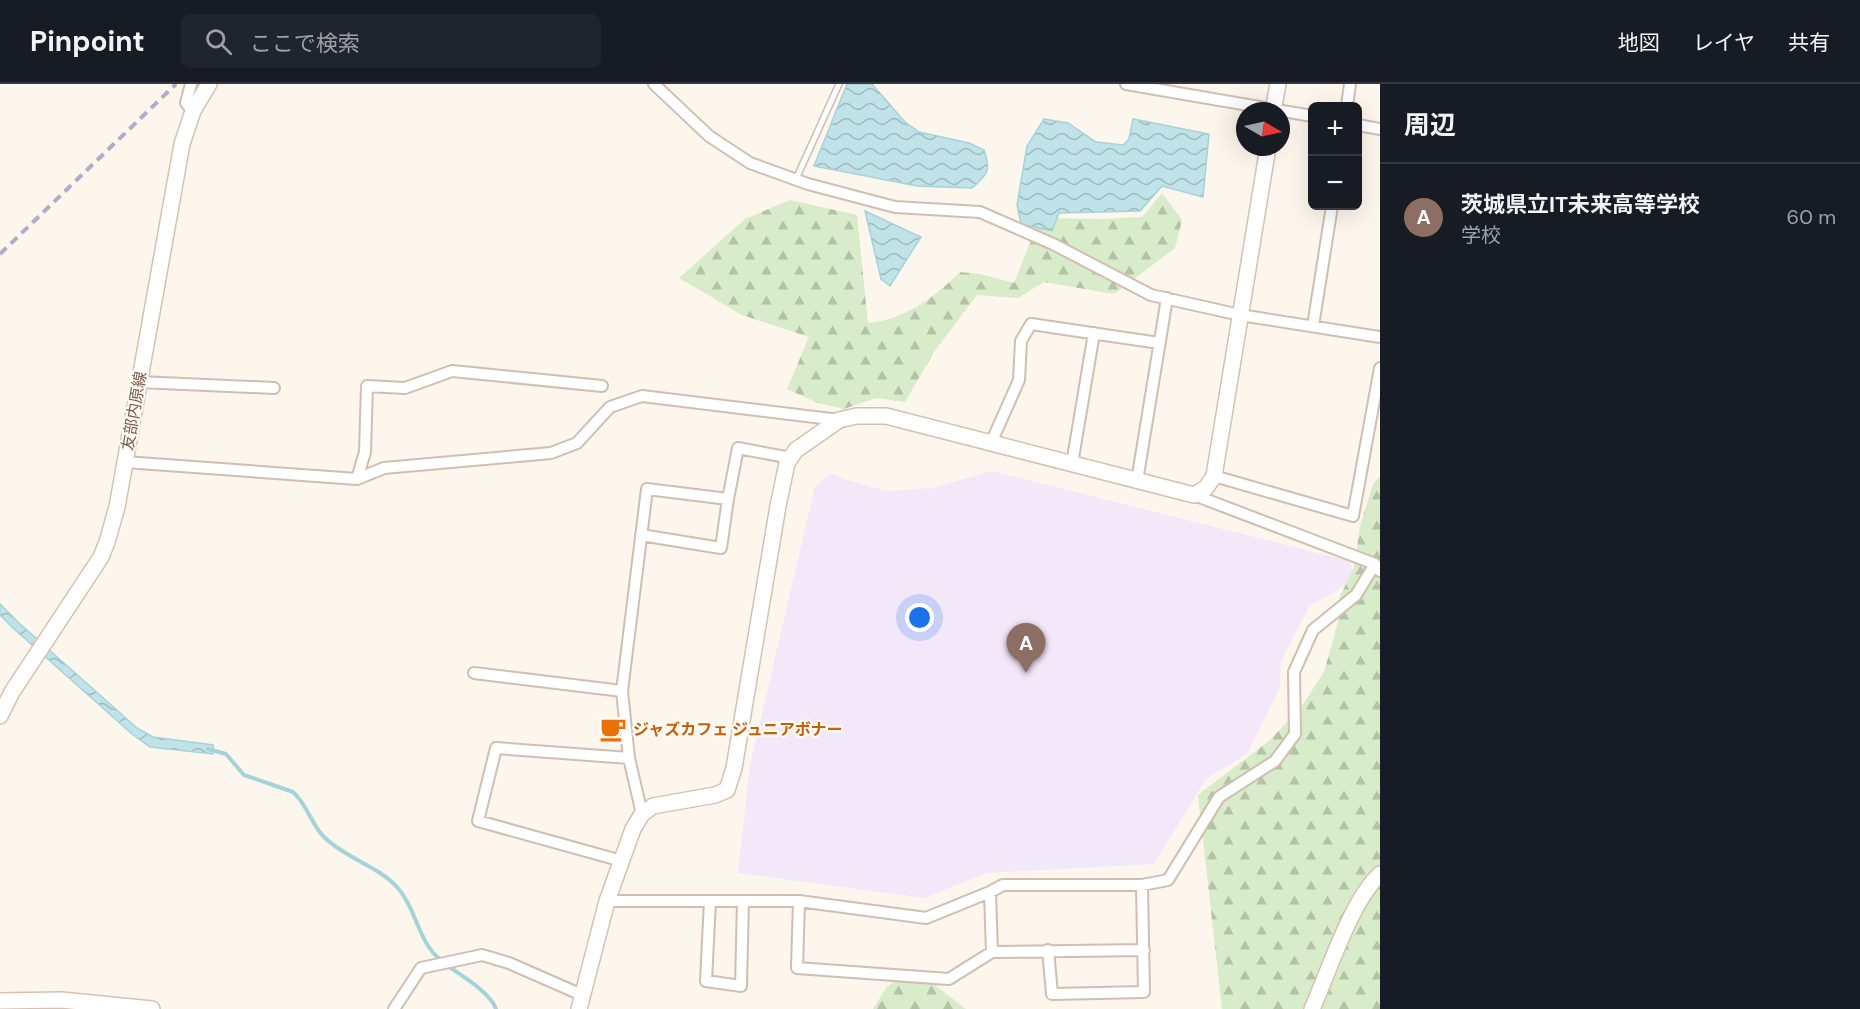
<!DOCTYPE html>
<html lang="ja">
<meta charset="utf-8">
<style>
:root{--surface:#171b24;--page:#20242c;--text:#f1f3f6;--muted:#9ea1a6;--line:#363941;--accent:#b45309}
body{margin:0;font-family:"DM Sans","Noto Sans JP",sans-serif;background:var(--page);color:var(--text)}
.controls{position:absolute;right:18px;top:18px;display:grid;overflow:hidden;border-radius:9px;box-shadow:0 6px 24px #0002}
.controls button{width:54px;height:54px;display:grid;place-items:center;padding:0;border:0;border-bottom:2px solid var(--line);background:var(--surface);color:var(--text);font:30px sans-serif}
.compass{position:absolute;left:1236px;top:18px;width:54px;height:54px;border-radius:50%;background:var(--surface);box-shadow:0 6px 24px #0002;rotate:99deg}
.you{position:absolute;left:920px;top:534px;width:21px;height:21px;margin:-15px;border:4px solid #fff;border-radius:50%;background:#1a73e8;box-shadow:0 0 0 9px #1a73e833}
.badge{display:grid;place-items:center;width:39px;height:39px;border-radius:50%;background:var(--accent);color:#fff;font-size:20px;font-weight:700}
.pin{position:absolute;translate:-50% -50px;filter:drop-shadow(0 2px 3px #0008)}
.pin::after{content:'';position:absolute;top:32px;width:21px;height:18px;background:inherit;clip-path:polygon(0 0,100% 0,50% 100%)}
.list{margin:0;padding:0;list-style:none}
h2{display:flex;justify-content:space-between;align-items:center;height:78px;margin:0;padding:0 24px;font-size:26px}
h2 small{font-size:20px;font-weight:400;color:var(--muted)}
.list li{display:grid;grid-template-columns:39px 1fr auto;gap:18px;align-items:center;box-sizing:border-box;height:108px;padding:0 24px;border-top:2px solid var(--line)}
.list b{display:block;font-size:22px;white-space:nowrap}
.list p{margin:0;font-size:20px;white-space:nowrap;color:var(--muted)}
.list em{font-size:20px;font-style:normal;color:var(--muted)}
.icon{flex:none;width:33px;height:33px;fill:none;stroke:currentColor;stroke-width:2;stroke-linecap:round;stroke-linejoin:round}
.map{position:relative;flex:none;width:1380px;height:925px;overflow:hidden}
header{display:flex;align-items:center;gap:36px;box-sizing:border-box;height:84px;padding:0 30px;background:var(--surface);border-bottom:2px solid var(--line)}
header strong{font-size:28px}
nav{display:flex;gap:33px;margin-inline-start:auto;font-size:21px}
.search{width:420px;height:54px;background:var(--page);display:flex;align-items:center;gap:15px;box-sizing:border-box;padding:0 21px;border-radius:9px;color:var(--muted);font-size:22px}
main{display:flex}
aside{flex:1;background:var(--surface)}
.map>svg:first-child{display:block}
</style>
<header>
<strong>Pinpoint</strong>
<div class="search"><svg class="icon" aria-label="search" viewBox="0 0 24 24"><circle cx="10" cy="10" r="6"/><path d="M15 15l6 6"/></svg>ここで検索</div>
<nav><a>地図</a><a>レイヤ</a><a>共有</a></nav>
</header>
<main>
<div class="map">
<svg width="1380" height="925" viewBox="0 0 1380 925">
<defs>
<pattern id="forest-firs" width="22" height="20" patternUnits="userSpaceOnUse" patternTransform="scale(1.5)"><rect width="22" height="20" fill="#d8ecc9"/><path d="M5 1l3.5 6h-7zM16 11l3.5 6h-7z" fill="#b4c2a5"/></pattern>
<pattern id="water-waves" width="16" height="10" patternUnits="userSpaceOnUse" patternTransform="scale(1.5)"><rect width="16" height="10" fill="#bfe3e8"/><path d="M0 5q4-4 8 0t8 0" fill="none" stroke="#a0bbbe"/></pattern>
</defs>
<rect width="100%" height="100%" fill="#fdf6ec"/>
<!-- education -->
<path fill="#f3e8fa" d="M992 387 1349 477 1355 490 1350 497 1338 506 1310 522 1281 576 1280 603 1247 670 1206 695 1154 780 986 789 924 814 738 789 750 681 815 402 832 389 844 395 886 407 932 404Z"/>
<!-- forest -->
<path fill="url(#forest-firs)" d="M1162 109 1182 136 1175 164 1114 210 1044 198 1018 214 977 211 934 268 905 318 876 314 844 325 818 319 787 305 809 253 742 231 679 194 745 135 790 116 857 131 868 239C903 237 936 212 960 188L980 190 1014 199 1040 134 1103 135 1142 133Z
M1380 392V925H1222L1198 711 1270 656 1301 623 1324 588 1338 538 1339 514 1354 484 1360 442 1373 400Z
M914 885 966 925H873L887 903Z"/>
<!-- water -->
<path fill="url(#water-waves)" stroke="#a5d3da" stroke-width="1.5" d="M847 0H872L905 38 919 48 969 59 984 66C991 86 988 91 972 104L917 102 814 82Z
M1044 35 1068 39 1096 58 1123 61 1129 55 1133 35 1209 50 1203 113 1162 102 1140 127 1059 129 1052 147 1021 140 1017 121 1027 62Z
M865 127 921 153 890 202 881 195Z
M0 520 19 539 137 644 153 653 213 661V670L150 663 132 650 14 545 0 531Z"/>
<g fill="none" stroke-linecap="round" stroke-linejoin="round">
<!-- stream -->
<path stroke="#a5d3da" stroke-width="4" d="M208 665 226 670 244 691 293 708C307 720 311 740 324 753 345 774 378 782 397 803 417 825 418 860 442 877
M448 882C462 892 491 909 496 925"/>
<!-- lane casing -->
<g stroke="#d1beb0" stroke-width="8">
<path id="lane" d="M796 95 839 0"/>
</g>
<!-- street casing -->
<g stroke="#d1beb0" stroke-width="14">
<path id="street" d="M191 0 186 19 193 27
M654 0 709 52 750 79 808 100 895 123 980 128 1053 160 1151 211 1240 231 1380 253
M1126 0 1312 32
M1347 22 1350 0
M1358 41 1380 45
M1313 242 1332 122
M139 298 274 304
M991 359 1019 296 1021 257 1031 240 1159 259
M125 378 357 395 384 384 551 369 577 359 610 323 642 312 839 336
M1072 380 1094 249
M1214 392 1353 432 1380 284
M357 395 365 368 367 302 405 304 452 287 602 302
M1137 397 1167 214
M1194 411 1375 480 1380 487
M641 451 721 464 728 415 738 364 791 374
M474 589 622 607
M642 730 629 674 622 607 647 405 728 415
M622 777 478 737 496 664 629 674
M990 808 992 868
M607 817H799L926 834 990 808 1003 801H1142L1168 796 1219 713 1275 677 1295 650 1294 588 1313 546 1356 511 1375 480
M710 817 706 897 741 902 743 817
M799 817 797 884 949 895 992 868 1144 866
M1048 866 1052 910 1144 908 1142 801
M394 925 421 884 482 871 509 879 582 911"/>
</g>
<!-- secondary casing -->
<g stroke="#d6c0b0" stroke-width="18">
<path id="secondary" d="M1273 27 1278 0
M0 632 12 608 101 473 107 458 117 423 182 60 193 27 209 0
M0 917 61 916 152 925
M579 925 607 817 633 745 642 730 653 722 715 711 727 706 734 684 778 422 787 379 796 366 839 336 857 332H886L1194 411 1206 404 1214 392 1268 63
M1312 925C1329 887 1351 817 1380 790"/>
</g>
<!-- lane -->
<use href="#lane" stroke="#fff" stroke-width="5"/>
<!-- street -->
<use href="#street" stroke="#fff" stroke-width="10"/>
<!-- secondary -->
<use href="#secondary" stroke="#fff" stroke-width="15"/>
<!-- rail -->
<path stroke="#b9a8c9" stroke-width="4" stroke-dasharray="9 6" stroke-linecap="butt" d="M0 170 176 0"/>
</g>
<!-- icons -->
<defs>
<g id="cafe-bare" transform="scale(2.07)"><path d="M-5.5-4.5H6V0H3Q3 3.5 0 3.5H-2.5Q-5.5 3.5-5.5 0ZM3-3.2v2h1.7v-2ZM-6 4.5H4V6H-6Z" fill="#e8710a" stroke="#fffaf3" stroke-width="2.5" paint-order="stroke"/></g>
</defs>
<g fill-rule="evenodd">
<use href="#cafe-bare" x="613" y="645"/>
</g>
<g text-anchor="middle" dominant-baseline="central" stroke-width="4.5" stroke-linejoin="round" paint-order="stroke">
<!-- street labels -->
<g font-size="16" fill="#7a5c4d" stroke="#fffaf3">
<text transform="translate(134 327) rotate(-80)">友部内原線</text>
</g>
<!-- food labels -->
<g font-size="16" font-weight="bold" fill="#c56008" stroke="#fffaf3" text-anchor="start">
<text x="633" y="645">ジャズカフェ ジュニアボナー</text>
</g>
</g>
</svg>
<div class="controls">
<button>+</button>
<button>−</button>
</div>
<svg class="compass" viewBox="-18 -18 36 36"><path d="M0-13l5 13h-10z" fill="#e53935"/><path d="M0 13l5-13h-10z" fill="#9ea1a6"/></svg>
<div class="you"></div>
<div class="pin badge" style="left:1026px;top:589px;background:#8d6e63">A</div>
</div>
<aside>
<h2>周辺<small></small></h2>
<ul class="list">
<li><span class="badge" style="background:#8d6e63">A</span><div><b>茨城県立IT未来高等学校</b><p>学校</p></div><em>60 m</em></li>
</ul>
</aside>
</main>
